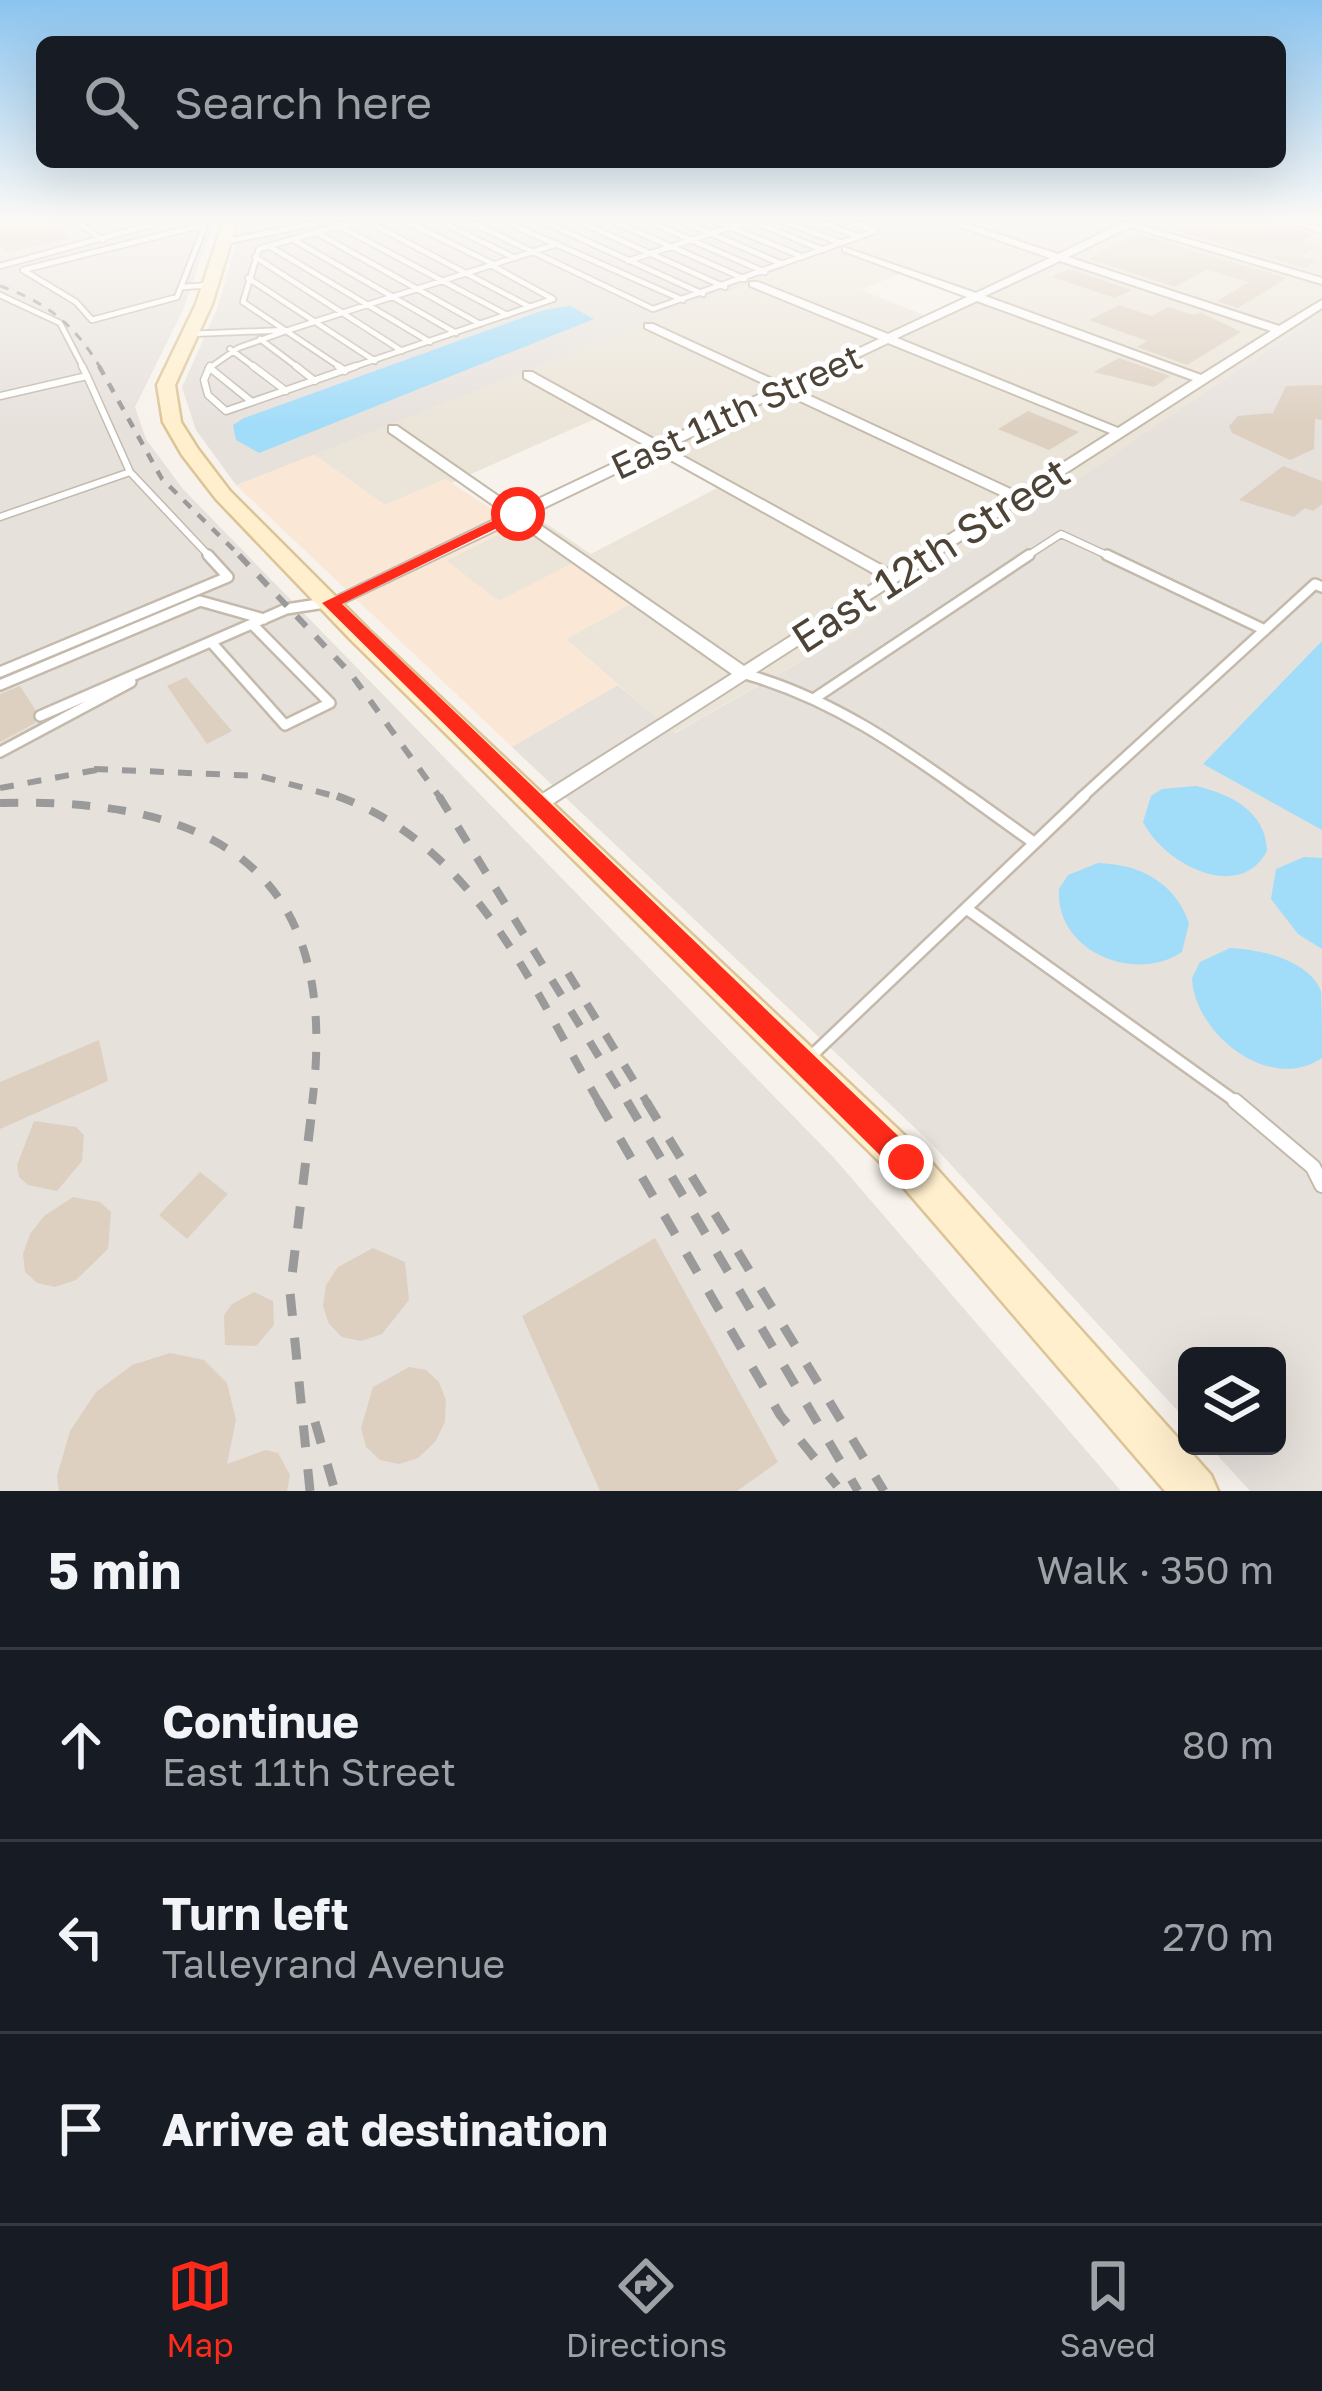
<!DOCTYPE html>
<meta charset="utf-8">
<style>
:root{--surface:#171b24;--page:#242831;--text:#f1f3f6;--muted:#9ea1a6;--line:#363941;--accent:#ff2b1a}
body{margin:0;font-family:"Golos Text",sans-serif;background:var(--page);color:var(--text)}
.controls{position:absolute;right:36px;bottom:36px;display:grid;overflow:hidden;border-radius:18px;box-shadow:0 12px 48px #0002}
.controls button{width:108px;height:108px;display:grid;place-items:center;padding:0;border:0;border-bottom:3px solid var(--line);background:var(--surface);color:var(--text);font:60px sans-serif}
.stop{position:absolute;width:36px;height:36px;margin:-27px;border:9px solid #ff2b1a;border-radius:50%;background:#fff}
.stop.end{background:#ff2b1a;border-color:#fff;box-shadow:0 3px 12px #0008}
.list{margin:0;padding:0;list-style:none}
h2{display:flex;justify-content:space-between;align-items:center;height:156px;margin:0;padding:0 48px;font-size:51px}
h2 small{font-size:39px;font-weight:400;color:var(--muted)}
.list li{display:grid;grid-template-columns:78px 1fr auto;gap:36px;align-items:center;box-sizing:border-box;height:192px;padding:0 48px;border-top:3px solid var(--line)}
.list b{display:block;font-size:45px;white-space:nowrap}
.list p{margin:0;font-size:39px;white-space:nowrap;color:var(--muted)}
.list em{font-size:39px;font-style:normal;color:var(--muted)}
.icon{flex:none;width:66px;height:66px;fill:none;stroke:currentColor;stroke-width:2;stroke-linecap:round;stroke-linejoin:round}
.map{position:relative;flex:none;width:1322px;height:1491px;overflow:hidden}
.search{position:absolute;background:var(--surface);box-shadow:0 12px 48px #0002;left:36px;right:36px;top:36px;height:132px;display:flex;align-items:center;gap:30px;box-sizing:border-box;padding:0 42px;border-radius:18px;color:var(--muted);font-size:45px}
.sheet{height:732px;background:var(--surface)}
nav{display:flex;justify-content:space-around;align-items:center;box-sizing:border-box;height:168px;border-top:3px solid var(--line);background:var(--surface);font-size:33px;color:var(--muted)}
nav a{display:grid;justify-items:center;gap:6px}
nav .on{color:var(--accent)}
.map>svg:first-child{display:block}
</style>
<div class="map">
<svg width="1322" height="1491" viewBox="0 0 1322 1491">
<rect width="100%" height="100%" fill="#f7f2eb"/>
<!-- residential -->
<path fill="#ebe4d8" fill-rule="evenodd" d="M912 219H1322V313L850 633 674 733 566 639 632 603 576 562 499 601 445 561 535 516 591 554 719 487 597 418 451 483 445 479 385 505 313 454ZM904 272 965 295V296L924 315 861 290Z"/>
<!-- commercial -->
<path fill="#fae7d5" d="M313 454 385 505 445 479 517 525 446 560 499 601 576 561 633 602 566 639 618 685 512 747 236 485Z"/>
<!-- industrial -->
<path fill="#e7e1dc" d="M0 219H215L183 310 135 407 146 439 182 488 835 1159 1121 1491H0Z
M243 219H912L236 485 196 430 182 387 218 307Z
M1322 313V1491H1250L1209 1446H1277V1356H1187V1421L930 1142 512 747 618 685 675 733 850 633Z"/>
<!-- water -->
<path fill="#a1dcf9" d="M570 306 594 319 259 453 236 440 233 425 244 418 544 310Z
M1322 641V830L1203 764Z
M1196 786C1230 794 1266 811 1267 851 1239 904 1163 863 1143 822L1151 796 1162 789Z
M1304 857 1322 858V949L1298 934 1271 899 1276 869Z
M1098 863C1139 864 1175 882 1189 923L1182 952C1134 984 1055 951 1059 889L1068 875Z
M1230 948C1259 949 1309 960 1321 991 1322 1008 1322 1039 1322 1058 1269 1094 1194 1033 1192 978L1200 962Z"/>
<!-- building -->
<path fill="#ddd0c1" d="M0 219 19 230 51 223 71 238 7 253 0 247Z
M1169 219H1259L1288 227 1314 235 1301 243 1317 247 1301 256 1316 261 1304 268 1157 225Z
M1138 234 1287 278 1238 308 1217 301 1249 282 1207 270 1175 287 1089 259Z
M1069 269 1132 290 1115 298 1052 277Z
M1119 305 1152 316 1168 307 1194 315 1200 312 1241 332 1187 365 1137 347 1147 341 1089 320Z
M1119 358 1170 376 1154 387 1094 372Z
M1322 385V420L1315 419 1314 449 1290 460 1232 433 1229 426 1238 416 1273 413 1286 386Z
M1028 411 1079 432 1049 450 998 429Z
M1283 466 1322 481V504L1313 511 1305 508 1294 517 1239 500Z
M186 677 232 731 207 744 167 686Z
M20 686 35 709V723L0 742V694Z
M99 1040 108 1081 0 1129V1082Z
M34 1121 76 1127 84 1135 82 1161 57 1191 28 1185 19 1177 17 1165Z
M200 1172 228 1194 187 1239 159 1215Z
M73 1197 100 1202 111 1212 108 1249 76 1280 55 1287 37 1283 25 1272 23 1254 30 1234 44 1216Z
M655 1238 778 1462 737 1491H600L522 1316Z
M373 1248 405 1262 409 1300 382 1334 361 1341 342 1337 329 1324 323 1306 326 1285 338 1267Z
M254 1292 273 1301 274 1325 256 1346 225 1345 224 1315 232 1304Z
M170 1353 204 1360 227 1383 236 1420 227 1464 266 1450 278 1453 290 1475 287 1491H59L57 1476 70 1431 96 1392 132 1365Z
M409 1367 426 1370 439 1382 446 1400 445 1422 435 1442 418 1458 399 1464 380 1460 366 1447 361 1428 373 1387Z"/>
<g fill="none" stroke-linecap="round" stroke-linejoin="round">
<!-- lane-far4 casing -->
<g stroke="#c4baac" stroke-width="8">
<path id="lane-far4" d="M72 219 103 240
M363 219 530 307
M401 219 493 264
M435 219 515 258
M464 219 653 309 875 231
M499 219 683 300
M538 219 703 294
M573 219 725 287
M608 219 745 279
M643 219 765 272
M677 219 782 264
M710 219 803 257
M777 219 841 243
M812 219 857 236
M845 219 875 231
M752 221 823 250
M199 226 204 228 177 297 92 320 76 302 23 270Z
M339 226 507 315
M317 233 480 324
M292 239 456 333
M224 242 336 219
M269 246 430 342
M255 257 402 351
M628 261 754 219
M0 266 172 219
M248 278 375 361
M183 287 210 285
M0 295 60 323 84 369
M189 334 289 330 557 244
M260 339 300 369
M230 349 257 369
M208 369 238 348 289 330
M343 369 243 302 259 249 362 219
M347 369 553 299 491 265"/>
</g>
<!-- lane-far3 casing -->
<g stroke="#c4baac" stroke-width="9">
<path id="lane-far3" d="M82 366 87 376
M210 366 204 380 208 395 226 411 356 366
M253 366 286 391
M296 366 315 381
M338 366 345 371
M210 368 252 402
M0 396 87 376 130 472 211 558
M0 517 130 472
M1024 558 1061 534 1113 558"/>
</g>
<!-- lane-far2 casing -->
<g stroke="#c4baac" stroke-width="14">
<path id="lane-far2" d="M1107 555 1265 630
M211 642 285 725 330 703 252 624
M0 672 228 577 208 555
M745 674C831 698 901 747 973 799
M0 685 200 601 264 619
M815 698 1029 555
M40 716 286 609 325 603
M0 752 131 682
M1080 799 1315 584 1322 587"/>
</g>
<!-- lane-far1 casing -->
<g stroke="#c4baac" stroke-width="15">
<path id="lane-far1" d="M969 796 1033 842
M967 909 1239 1104
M808 1059 1084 796"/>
</g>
<!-- lane casing -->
<g stroke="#c4baac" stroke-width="18">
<path id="lane" d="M1235 1101 1313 1167 1322 1185"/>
</g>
<!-- street casing -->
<g stroke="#c4baac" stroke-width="4">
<path id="street" d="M938 219H952L1058 254 1125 222 1144 219 1137 224 1322 278V284L1130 227 1068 257 1279 326 1322 300V308L538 813 531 811 528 806 531 801 732 674 515 521 337 606 331 608 323 603 506 514 389 432V426H397L517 509 648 447 524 378V372H532L659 442 773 388 645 328V324H653L783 384 879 339 750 286V282H758L888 334 967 297 843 251V247L976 293 1050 258ZM1060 261 1271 331 1201 375 985 296ZM977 301 1193 380 1118 428 897 338ZM888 343 1110 433 1017 492 793 388ZM783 393 1007 498 892 571 668 448ZM658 453 882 578 744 666 527 516Z
M1278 219H1293L1322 227V233Z"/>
</g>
<!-- secondary casing -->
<g stroke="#dcc496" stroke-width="5">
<path id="secondary" d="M224 219H238L212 304 175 385 181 422 198 449 230 491 369 630 919 1149 1211 1475 1218 1491H1165L893 1175 351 640 216 499 182 455 163 422 157 385 196 304Z"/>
</g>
<!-- lane-far4 -->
<use href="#lane-far4" stroke="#fff" stroke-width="4.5"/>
<!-- lane-far3 -->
<use href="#lane-far3" stroke="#fff" stroke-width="6"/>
<!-- lane-far2 -->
<use href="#lane-far2" stroke="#fff" stroke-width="9"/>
<!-- lane-far1 -->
<use href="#lane-far1" stroke="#fff" stroke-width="10"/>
<!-- lane -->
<use href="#lane" stroke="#fff" stroke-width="14"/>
<!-- street -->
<use href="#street" fill="#fff" fill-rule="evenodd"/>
<!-- secondary -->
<use href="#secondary" fill="#ffefcd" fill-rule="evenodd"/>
<!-- rail-far4 -->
<path stroke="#9a9a9a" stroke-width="3" stroke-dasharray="9 9" stroke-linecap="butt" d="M0 286C47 302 76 326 101 369"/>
<!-- rail-far3 -->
<path stroke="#9a9a9a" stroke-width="4.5" stroke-dasharray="10 10" stroke-linecap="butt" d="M99 366 162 479 242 558"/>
<!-- rail-far2 -->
<path stroke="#9a9a9a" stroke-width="6" stroke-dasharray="14 14" stroke-linecap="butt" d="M239 555 351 674 441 799
M94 769 260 776 345 799
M0 788 107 768"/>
<!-- rail-far1 -->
<path stroke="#9a9a9a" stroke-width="8" stroke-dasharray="18 18" stroke-linecap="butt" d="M337 796C475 845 531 986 600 1104
M439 796 628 1104
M0 803C216 797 342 872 312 1104
M568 973 648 1104"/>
<!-- rail -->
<path stroke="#9a9a9a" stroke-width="9" stroke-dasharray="22 22" stroke-linecap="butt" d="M598 1101 780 1415 837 1486
M627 1101 858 1491
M646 1101 884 1491
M315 1422 335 1491
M310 1491 290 1292 313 1101"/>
</g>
<!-- sky -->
<linearGradient id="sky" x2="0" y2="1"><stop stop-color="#8bc4ef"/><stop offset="0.51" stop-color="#fbf9f6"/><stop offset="1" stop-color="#fbf9f6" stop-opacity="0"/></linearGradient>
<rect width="1322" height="428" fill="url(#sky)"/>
<!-- route -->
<path fill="#ff2b1a" d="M513 511 526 514 342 604 916 1153V1171H896L322 603Z"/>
<g text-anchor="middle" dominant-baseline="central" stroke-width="10" stroke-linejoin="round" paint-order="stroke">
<!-- far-street labels -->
<g font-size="36" fill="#4d4337" stroke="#fff">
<text transform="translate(736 411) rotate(-25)">East 11th Street</text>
</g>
<!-- street labels -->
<g font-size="42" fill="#4d4337" stroke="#fff">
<text transform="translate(930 554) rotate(-33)">East 12th Street</text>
</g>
</g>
</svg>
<div class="controls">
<button><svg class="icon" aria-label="layers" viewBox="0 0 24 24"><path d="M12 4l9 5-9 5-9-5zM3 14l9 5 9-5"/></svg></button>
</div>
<div class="stop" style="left:518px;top:514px"></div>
<div class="stop end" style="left:906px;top:1162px"></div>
<div class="search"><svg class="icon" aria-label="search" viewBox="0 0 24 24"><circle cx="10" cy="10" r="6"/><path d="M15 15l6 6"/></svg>Search here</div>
</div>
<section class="sheet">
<h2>5 min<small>Walk · 350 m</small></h2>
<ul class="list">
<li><svg class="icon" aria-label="ahead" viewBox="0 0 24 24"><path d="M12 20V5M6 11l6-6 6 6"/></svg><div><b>Continue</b><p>East 11th Street</p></div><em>80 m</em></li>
<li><svg class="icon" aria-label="left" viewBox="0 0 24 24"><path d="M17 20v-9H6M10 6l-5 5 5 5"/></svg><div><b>Turn left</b><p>Talleyrand Avenue</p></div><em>270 m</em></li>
<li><svg class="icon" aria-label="arrive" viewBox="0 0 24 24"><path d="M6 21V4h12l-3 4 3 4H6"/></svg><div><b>Arrive at destination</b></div></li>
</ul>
</section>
<nav>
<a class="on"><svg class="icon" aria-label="map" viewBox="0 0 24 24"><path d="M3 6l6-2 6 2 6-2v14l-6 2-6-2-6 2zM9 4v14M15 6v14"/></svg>Map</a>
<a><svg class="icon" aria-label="directions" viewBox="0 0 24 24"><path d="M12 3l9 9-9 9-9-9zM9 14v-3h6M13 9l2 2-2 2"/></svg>Directions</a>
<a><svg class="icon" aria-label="saved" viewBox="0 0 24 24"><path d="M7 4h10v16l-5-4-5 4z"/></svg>Saved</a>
</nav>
